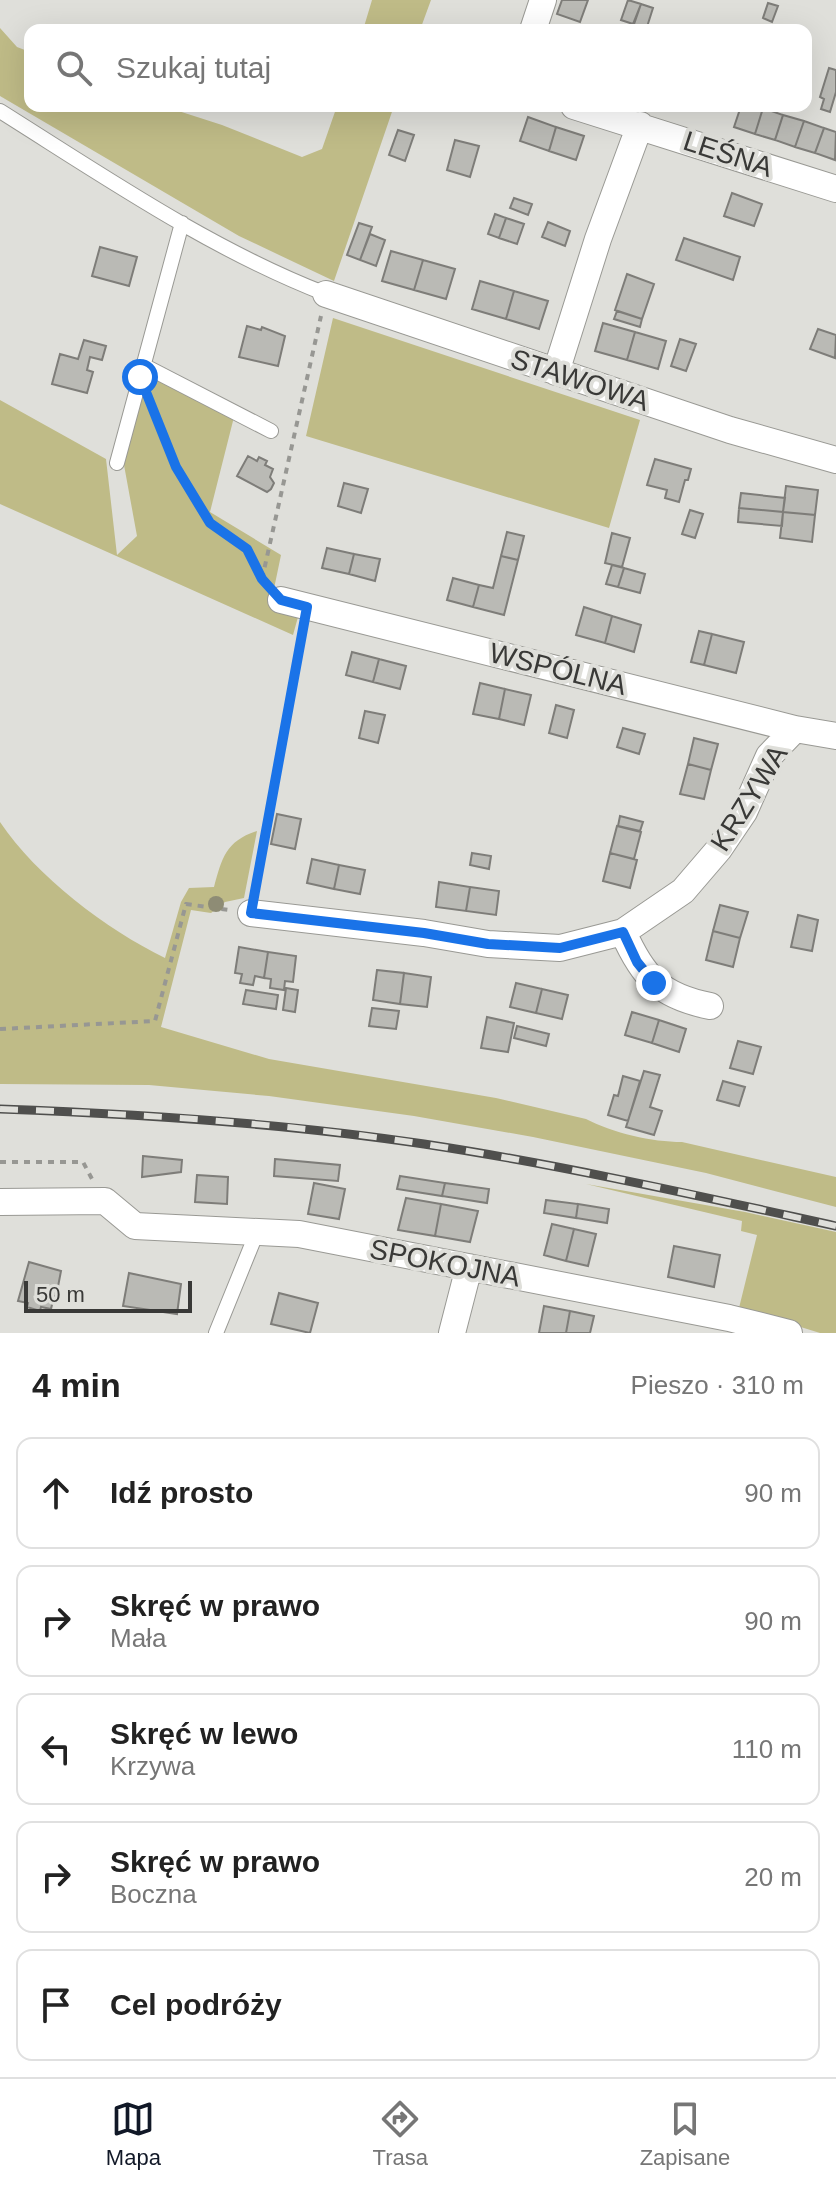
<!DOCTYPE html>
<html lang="pl">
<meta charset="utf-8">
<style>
:root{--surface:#fff;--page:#f6f6f6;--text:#222;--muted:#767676;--line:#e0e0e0;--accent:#111827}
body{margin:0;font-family:Arial,sans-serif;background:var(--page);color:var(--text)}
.scale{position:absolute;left:24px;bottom:20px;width:168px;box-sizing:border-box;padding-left:8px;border:4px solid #393937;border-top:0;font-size:22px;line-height:28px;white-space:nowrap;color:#393937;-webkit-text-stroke:6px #dfdfda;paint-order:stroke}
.stop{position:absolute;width:24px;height:24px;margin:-18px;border:6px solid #1a73e8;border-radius:50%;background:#fff}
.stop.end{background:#1a73e8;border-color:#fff;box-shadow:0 2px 8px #0008}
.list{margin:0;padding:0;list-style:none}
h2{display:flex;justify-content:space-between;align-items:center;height:104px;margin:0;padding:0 32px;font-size:34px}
h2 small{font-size:26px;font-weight:400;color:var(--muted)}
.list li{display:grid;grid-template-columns:52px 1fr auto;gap:24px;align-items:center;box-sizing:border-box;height:112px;margin:0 16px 16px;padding:0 16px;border:2px solid var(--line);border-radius:16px}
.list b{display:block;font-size:30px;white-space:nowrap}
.list p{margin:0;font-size:26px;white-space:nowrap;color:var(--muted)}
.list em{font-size:26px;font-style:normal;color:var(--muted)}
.icon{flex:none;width:44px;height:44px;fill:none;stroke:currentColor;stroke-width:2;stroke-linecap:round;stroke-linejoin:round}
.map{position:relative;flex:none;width:836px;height:1333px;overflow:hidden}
.search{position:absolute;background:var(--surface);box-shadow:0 8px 32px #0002;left:24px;right:24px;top:24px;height:88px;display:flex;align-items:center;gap:20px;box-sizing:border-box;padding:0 28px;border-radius:16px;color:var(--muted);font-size:30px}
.sheet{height:744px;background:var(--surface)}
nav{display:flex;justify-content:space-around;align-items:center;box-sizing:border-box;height:112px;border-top:2px solid var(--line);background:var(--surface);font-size:22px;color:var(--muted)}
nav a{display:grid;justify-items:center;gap:4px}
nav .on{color:var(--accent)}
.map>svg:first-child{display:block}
</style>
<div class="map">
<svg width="836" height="1333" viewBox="0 0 836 1333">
<rect width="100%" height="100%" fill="#dfdfda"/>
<!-- green -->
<path fill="#bfbb87" d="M372 0H431L420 30H363Z
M0 28 17 47 30 52V106H163L222 125 302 157 322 149 337 106H394L334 281 239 236 0 96Z
M333 318 640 420 609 528 306 436Z
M148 373 234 417 210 512 281 555 271 603 298 617 293 635 0 504V400L106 459 117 555 137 536 124 465Z
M0 822C37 877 106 929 165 958L181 902 189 888 214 887C222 858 226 841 257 831L244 898 225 902 211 913 191 910 161 1027 269 1059 496 1098 586 1119C613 1133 652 1142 682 1142L836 1177V1207L706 1173 533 1137 414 1116 269 1096 149 1085 0 1084Z
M586 1184 745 1212 836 1232V1333H820L739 1308 757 1235 741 1231 742 1221Z"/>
<!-- building -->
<path fill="#babab5" stroke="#7e7d79" stroke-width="2" d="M562 0H588L580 22 557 14Z
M628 0 641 4 633 24 621 20Z
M768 3 778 6 772 22 763 18Z
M641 4 653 8 646 30H632Z
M829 68 836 70V92L830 112 821 109 824 99 820 97Z
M741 106 763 108 755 134 734 127Z
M763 108 783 115 775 140 755 134Z
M783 115 804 121 795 147 775 140Z
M528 117 556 127 549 151 520 141Z
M804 121 824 128 815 153 795 147Z
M556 127 584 136 576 160 549 151Z
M824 128 836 132 835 160 815 153Z
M398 130 414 135 405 161 389 155Z
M455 140 479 146 470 177 447 170Z
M732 193 762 204 754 226 724 216Z
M514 198 532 204 528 215 510 208Z
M495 214 506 218 499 238 488 234Z
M506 218 524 224 517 244 499 238Z
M548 222 570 231 565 246 542 237Z
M359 223 372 227 360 260 347 255Z
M370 234 385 240 376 266 360 260Z
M684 238 740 257 733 280 676 260Z
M100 247 137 257 129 286 92 276Z
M391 251 423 260 414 290 382 281Z
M423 260 455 269 446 299 414 290Z
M627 274 654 284 642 319 615 310Z
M480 281 514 291 506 319 472 309Z
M514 291 548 301 539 329 506 319Z
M617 311 642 319 640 327 614 319Z
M603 323 635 332 627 360 595 351Z
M247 326 261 330 262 327 285 336 278 366 239 357Z
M818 329 836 335 835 358 810 349Z
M635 332 666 341 658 369 627 360Z
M680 339 696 344 686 371 671 366Z
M84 340 106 346 102 360 90 357 87 370 93 372 87 393 52 384 60 354 78 359Z
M248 456 257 461 259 457 267 461 265 465 273 469 270 477 274 483 271 489 267 492 237 476Z
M655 459 691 469 688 480H685L679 502 665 498 667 490 647 485Z
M344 483 368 489 361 513 338 506Z
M786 486 818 490 815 515 783 512Z
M741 493 785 498 783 512 739 508Z
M739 508 783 512 782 526 738 522Z
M690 510 703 514 695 538 682 534Z
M783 512 815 515 812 542 780 538Z
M507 532 524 536 518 560 501 556Z
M612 533 630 538 622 567 605 563Z
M327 548 354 554 349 574 322 568Z
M354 554 380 559 375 581 349 574Z
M501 556 518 560 504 615 473 607 479 585 493 588Z
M612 565 624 568 618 587 606 584Z
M624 568 645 574 640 593 618 587Z
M453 578 479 585 473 607 447 600Z
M584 607 612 616 605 643 576 635Z
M612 616 641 625 634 652 605 643Z
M699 631 712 634 704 665 691 662Z
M712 634 744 642 736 673 704 665Z
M352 652 379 659 373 682 346 675Z
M379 659 406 666 400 689 373 682Z
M480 683 505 689 499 719 473 714Z
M505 689 531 695 524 725 499 719Z
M556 705 574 710 567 738 549 733Z
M365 711 385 715 378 743 359 738Z
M623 728 645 734 639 754 617 747Z
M694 738 718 744 711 770 688 764Z
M688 764 711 770 704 799 680 794Z
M277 814 301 819 295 849 271 844Z
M620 816 643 822 640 831 618 826Z
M617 826 641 832 634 859 610 853Z
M472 853 491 856 489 869 470 865Z
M610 853 637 860 630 888 603 881Z
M312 859 339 865 334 889 307 883Z
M339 865 365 870 360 894 334 889Z
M439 882 470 887 466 911 436 907Z
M470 887 499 891 496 915 466 911Z
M720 905 748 912 740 938 713 931Z
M798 915 818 920 812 951 791 947Z
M713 931 740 938 733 967 706 960Z
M239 947 268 952 264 978 255 976 253 985 240 983 242 974 235 973Z
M268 952 296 956 293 982 285 981 284 990 270 988 271 979 264 978Z
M377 970 404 973 400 1004 373 1000Z
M404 973 431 977 427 1007 400 1004Z
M516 983 542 989 536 1013 510 1007Z
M286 988 298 990 295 1012 283 1010Z
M542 989 568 995 562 1019 536 1013Z
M246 990 278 995 276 1009 243 1004Z
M372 1008 399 1011 396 1029 369 1026Z
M632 1012 659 1020 652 1043 625 1035Z
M487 1017 514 1023 508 1052 481 1048Z
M659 1020 686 1029 679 1052 652 1043Z
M517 1026 549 1034 546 1046 514 1038Z
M738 1041 761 1047 753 1074 730 1068Z
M644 1071 660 1075 650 1107 662 1111 654 1135 626 1127Z
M623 1076 640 1081 628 1121 608 1115 614 1095 618 1096Z
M723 1081 745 1087 739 1106 717 1100Z
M143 1156 182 1160 181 1172 142 1177Z
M275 1159 340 1165 338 1181 274 1176Z
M197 1175 228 1177 227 1204 195 1202Z
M400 1176 445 1183 442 1196 397 1189Z
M314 1183 345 1189 339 1219 308 1214Z
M445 1183 489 1189 487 1203 442 1196Z
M406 1198 441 1204 435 1236 398 1230Z
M546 1200 578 1204 576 1218 544 1213Z
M441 1204 478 1211 470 1242 435 1236Z
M578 1204 609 1209 607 1223 576 1218Z
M552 1224 574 1229 566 1261 544 1255Z
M574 1229 596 1234 588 1266 566 1261Z
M674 1246 720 1255 714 1287 668 1277Z
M29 1262 61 1271 56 1297 54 1296 51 1309 41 1307 40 1311 27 1307 28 1303 18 1301Z
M129 1273 181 1284 177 1314 123 1306Z
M279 1293 318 1303 310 1333 271 1324Z
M544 1306 570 1311 566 1333H539Z
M570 1311 594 1316 590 1333H566Z"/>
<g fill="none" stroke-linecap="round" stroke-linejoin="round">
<!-- lane casing -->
<g stroke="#999994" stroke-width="16">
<path id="lane" d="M0 111C105 177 210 249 326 294
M143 365 271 431
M117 463 182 223
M216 1333 257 1232"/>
</g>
<!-- street casing -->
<g stroke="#999994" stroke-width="28">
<path id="street" d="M533 30 543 0
M574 106 836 189
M326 294 730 430 836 460
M556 372 598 239 640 125
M281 600 795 729 836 736
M251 913 424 933 488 944 560 948 623 932 683 891 719 849 744 812 769 756 795 729
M623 932C643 977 660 996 710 1006
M0 1202 105 1201 135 1226 299 1234 729 1318 789 1333
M452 1333 469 1267"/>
</g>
<!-- path -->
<path stroke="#979793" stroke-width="4" stroke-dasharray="6 6" stroke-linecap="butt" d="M152 407 176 467 210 523 247 549 261 577
M262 579 321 316
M255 891 303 629
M0 1029 155 1021 186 904 229 910
M0 1162H83L92 1179"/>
<!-- lane -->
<use href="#lane" stroke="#fff" stroke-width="14"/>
<!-- street -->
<use href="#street" stroke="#fff" stroke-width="26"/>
<!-- rail casing -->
<g stroke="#4f4f4d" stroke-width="9">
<path id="rail" d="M0 1109C142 1114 284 1123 424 1144 563 1165 699 1196 836 1226"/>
</g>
<!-- rail -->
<use href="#rail" stroke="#dfdfda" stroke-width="6" stroke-dasharray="18" stroke-linecap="butt"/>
</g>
<!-- trees -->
<circle fill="#8e8c75" cx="216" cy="904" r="8"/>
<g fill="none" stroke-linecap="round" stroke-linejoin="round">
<!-- route -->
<path stroke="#1a73e8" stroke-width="10" d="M140 377 176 467 210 523 247 549 262 579 281 600 307 607 251 913 424 933 488 944 560 948 623 932 637 962 654 983"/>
</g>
<g text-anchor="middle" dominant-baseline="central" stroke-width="8" stroke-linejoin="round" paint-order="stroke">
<!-- street labels -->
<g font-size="28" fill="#393937" stroke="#dfdfda">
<text transform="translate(728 154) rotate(18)">LEŚNA</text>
<text transform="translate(580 380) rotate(18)">STAWOWA</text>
<text transform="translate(558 669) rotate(14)">WSPÓLNA</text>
<text transform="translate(749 798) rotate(-58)">KRZYWA</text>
<text transform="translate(445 1263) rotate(11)">SPOKOJNA</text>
</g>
</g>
</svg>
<div class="scale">50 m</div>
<div class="stop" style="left:140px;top:377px"></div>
<div class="stop end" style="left:654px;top:983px"></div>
<div class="search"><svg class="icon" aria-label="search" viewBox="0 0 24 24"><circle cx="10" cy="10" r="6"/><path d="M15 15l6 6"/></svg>Szukaj tutaj</div>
</div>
<section class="sheet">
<h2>4 min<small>Pieszo · 310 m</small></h2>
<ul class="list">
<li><svg class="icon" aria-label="ahead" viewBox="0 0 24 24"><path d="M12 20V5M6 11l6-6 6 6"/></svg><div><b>Idź prosto</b></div><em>90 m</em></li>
<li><svg class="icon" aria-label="right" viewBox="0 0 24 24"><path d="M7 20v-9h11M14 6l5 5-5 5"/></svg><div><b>Skręć w prawo</b><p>Mała</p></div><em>90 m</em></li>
<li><svg class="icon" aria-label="left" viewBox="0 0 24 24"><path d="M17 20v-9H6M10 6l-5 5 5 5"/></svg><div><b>Skręć w lewo</b><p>Krzywa</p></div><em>110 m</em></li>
<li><svg class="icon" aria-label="right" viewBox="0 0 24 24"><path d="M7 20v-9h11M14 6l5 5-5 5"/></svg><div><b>Skręć w prawo</b><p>Boczna</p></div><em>20 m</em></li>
<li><svg class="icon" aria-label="arrive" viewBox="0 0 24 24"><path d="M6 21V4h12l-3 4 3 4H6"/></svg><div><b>Cel podróży</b></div></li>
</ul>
</section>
<nav>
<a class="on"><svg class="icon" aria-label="map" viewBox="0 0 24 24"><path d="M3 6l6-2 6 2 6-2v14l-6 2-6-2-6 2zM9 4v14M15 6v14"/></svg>Mapa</a>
<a><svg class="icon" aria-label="directions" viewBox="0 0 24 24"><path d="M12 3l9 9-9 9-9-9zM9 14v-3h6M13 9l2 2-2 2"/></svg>Trasa</a>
<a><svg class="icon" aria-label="saved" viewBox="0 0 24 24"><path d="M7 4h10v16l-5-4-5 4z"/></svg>Zapisane</a>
</nav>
